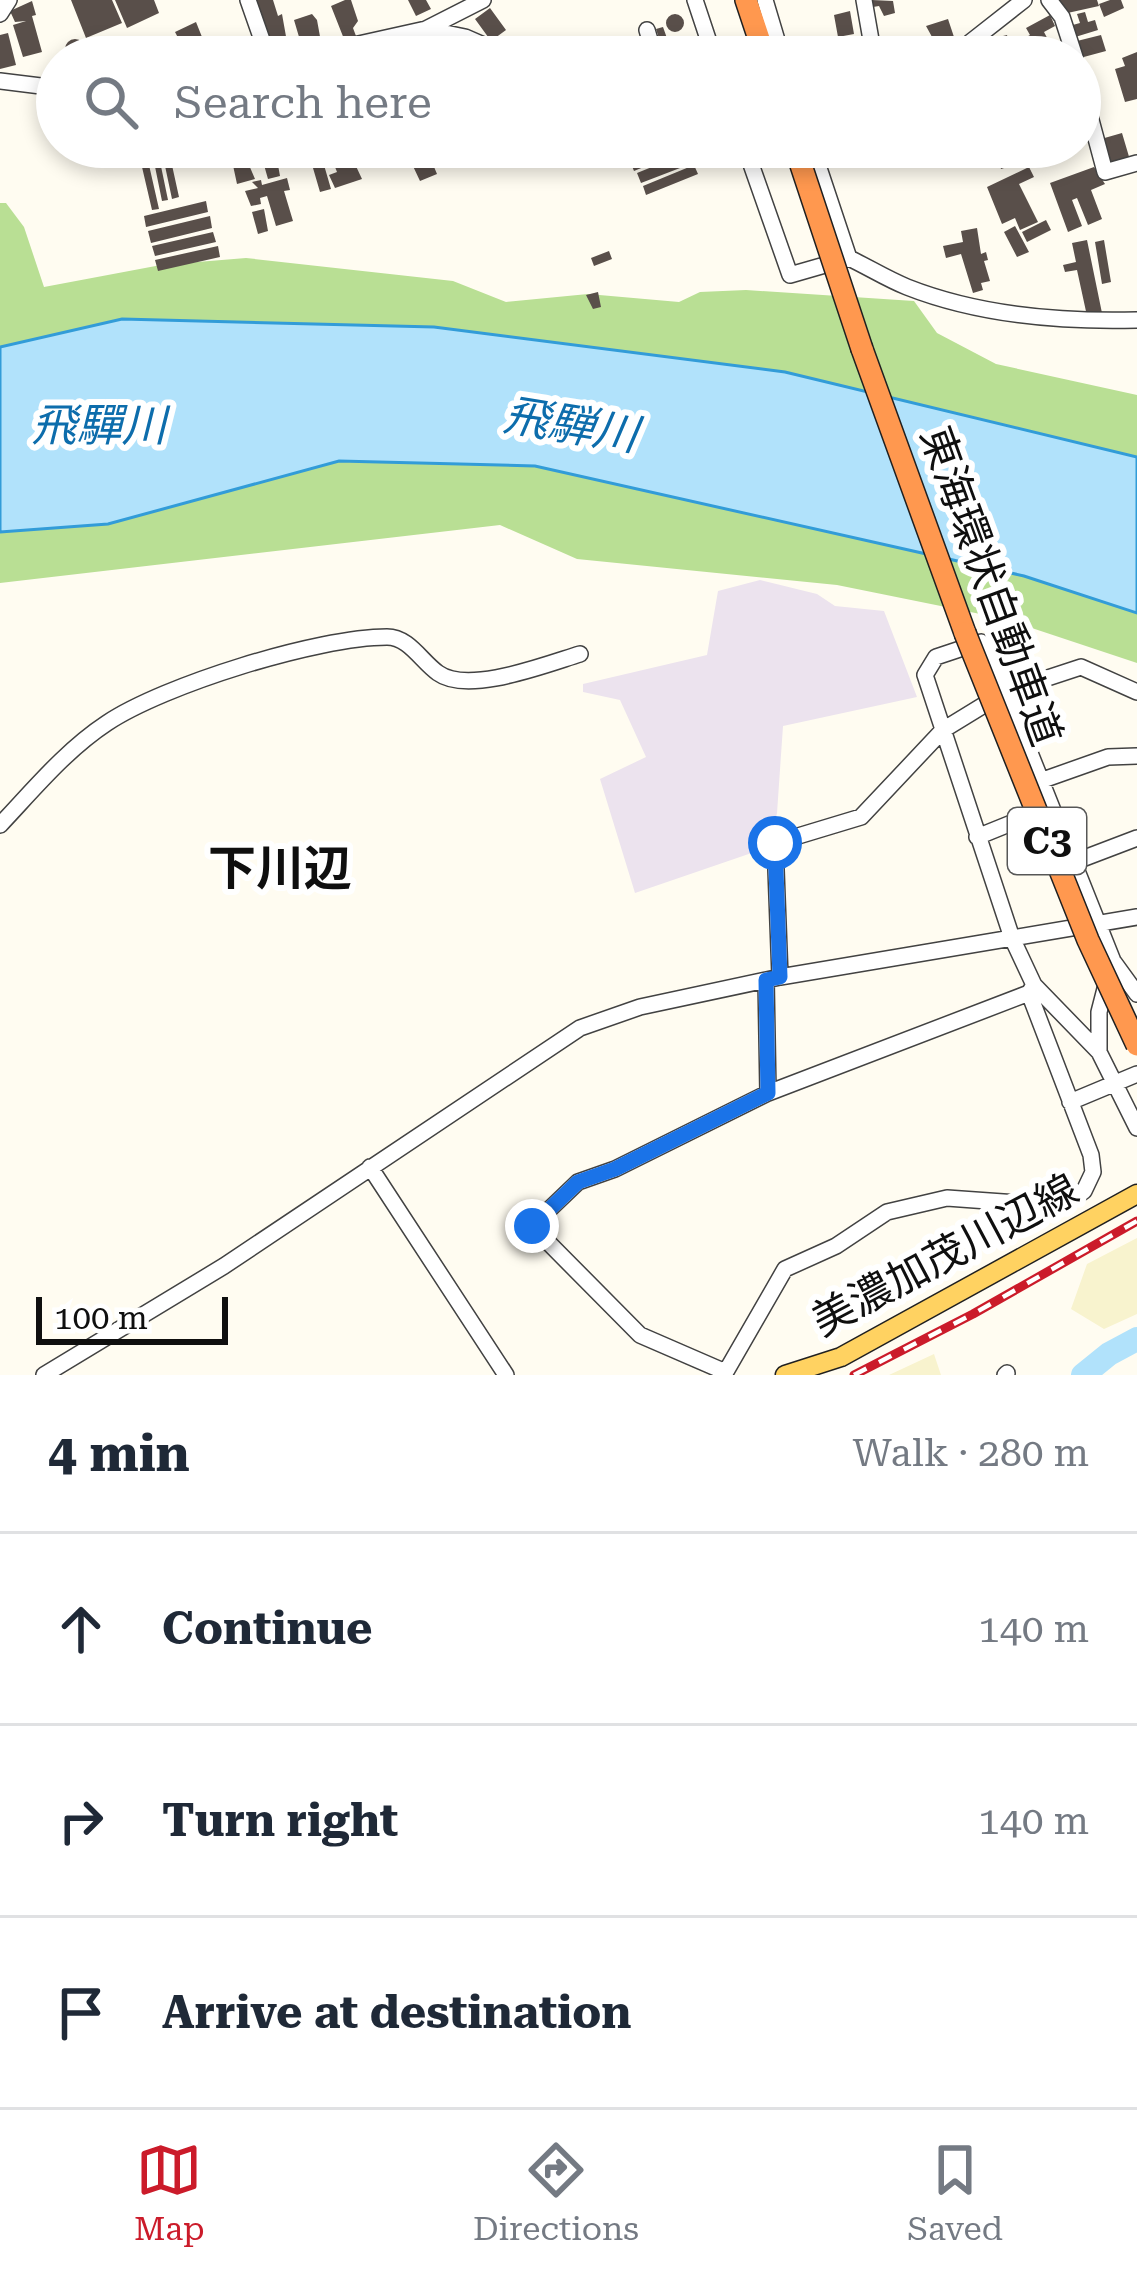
<!DOCTYPE html>
<meta charset="utf-8">
<style>
:root{--surface:#fff;--page:#f2f2f3;--text:#1f2937;--muted:#747a83;--line:#e0e1e3;--accent:#cb1b2a}
body{margin:0;font-family:"Roboto Serif","Noto Sans JP",serif;background:var(--page);color:var(--text)}
.scale{position:absolute;left:36px;bottom:30px;width:192px;box-sizing:border-box;padding-left:12px;border:6px solid #0f0f0f;border-top:0;font-size:33px;line-height:42px;white-space:nowrap;color:#0f0f0f;-webkit-text-stroke:9px #fff;paint-order:stroke}
.stop{position:absolute;width:36px;height:36px;margin:-27px;border:9px solid #1a73e8;border-radius:50%;background:#fff}
.stop.end{background:#1a73e8;border-color:#fff;box-shadow:0 3px 12px #0008}
.list{margin:0;padding:0;list-style:none}
h2{display:flex;justify-content:space-between;align-items:center;height:156px;margin:0;padding:0 48px;font-size:51px}
h2 small{font-size:39px;font-weight:400;color:var(--muted)}
.list li{display:grid;grid-template-columns:78px 1fr auto;gap:36px;align-items:center;box-sizing:border-box;height:192px;padding:0 48px;border-top:3px solid var(--line)}
.list b{display:block;font-size:45px;white-space:nowrap}
.list em{font-size:39px;font-style:normal;color:var(--muted)}
.icon{flex:none;width:66px;height:66px;fill:none;stroke:currentColor;stroke-width:2;stroke-linecap:round;stroke-linejoin:round}
.map{position:relative;flex:none;width:1137px;height:1375px;overflow:hidden}
.search{position:absolute;background:var(--surface);box-shadow:0 6px 18px #0003;left:36px;right:36px;top:36px;height:132px;display:flex;align-items:center;gap:30px;box-sizing:border-box;padding:0 42px;border-radius:66px;color:var(--muted);font-size:45px}
.sheet{height:732px;background:var(--surface)}
nav{display:flex;justify-content:space-around;align-items:center;box-sizing:border-box;height:168px;border-top:3px solid var(--line);background:var(--surface);font-size:33px;color:var(--muted)}
nav a{display:grid;justify-items:center;gap:6px}
nav .on{color:var(--accent)}
.map>svg:first-child{display:block}
</style>
<div class="map">
<svg width="1137" height="1375" viewBox="0 0 1137 1375">
<rect width="100%" height="100%" fill="#fffcf1"/>
<!-- industrial -->
<path fill="#ece3ee" d="M760 580 817 594 835 606 884 611 917 697 783 726 777 813 769 847 635 893 600 779 646 757 620 700 583 692V684L707 655 718 591Z"/>
<!-- farmland -->
<path fill="#f8f3ce" d="M1137 1238V1314L1104 1329 1071 1309 1087 1264Z
M934 1354 941 1375H889Z"/>
<!-- forest -->
<path fill="#b9df94" d="M0 203H6L24 227 44 287 161 265 246 258 453 281 506 302 588 294 679 302 700 292 746 290 914 301 937 333 996 364 1137 395V457L785 372 434 327 122 319 0 347Z
M339 461 535 466 1024 576 1137 613V663L1005 619 837 585 577 559 500 525 0 583V532L108 524Z"/>
<!-- water -->
<path fill="#b1e2fb" stroke="#329cd8" stroke-width="3" d="M122 319 434 327 785 372 1137 457V613L1024 576 535 466 339 461 108 524 0 532V347Z"/>
<g fill="none" stroke-linecap="round" stroke-linejoin="round">
<!-- river -->
<path stroke="#b1e2fb" stroke-width="24" d="M1083 1375 1109 1354 1137 1339"/>
</g>
<!-- building -->
<path fill="#594f4a" d="M71 0H112L122 23 86 38Z
M115 0H154L159 13 127 28Z
M254 0H273L278 16 282 14 287 42 280 44 286 53 276 55 274 48 269 49Z
M345 0H351L358 21 353 28 356 36 344 39 331 6Z
M408 0H426L431 9 416 16Z
M872 0 893 1 895 13 884 16 879 6 873 7Z
M1057 0H1097L1099 6 1063 14Z
M1110 0H1121L1124 8 1104 17 1099 4Z
M32 1 36 15 32 16 42 52 23 57 13 25 26 21 15 22 10 11Z
M490 8 506 30 491 41 475 19Z
M850 11 854 34 838 37 834 15Z
M1085 12 1088 22 1095 20 1098 30 1072 38 1069 26 1080 23 1077 14Z
M312 14 317 20 321 42 302 47 294 20Z
M666 23a9 9 0 1 1 18 0a9 9 0 1 1-18 0Z
M1050 15 1055 26 1044 32 1057 57H1027L1019 41 1030 35 1026 28Z
M948 19 955 40 937 46 926 26Z
M196 22 208 52 188 57 175 32Z
M663 27 668 41 685 36 690 52 678 56 671 49 663 51 656 29Z
M8 33 16 65 0 69V35Z
M642 35 650 57 639 54 620 57 617 49 635 43 633 38Z
M1007 35 1013 57H996L991 39Z
M1101 35 1106 51 1080 58 1073 42Z
M853 36 859 57H843L839 40Z
M65 49a10 10 0 1 1 20 0a10 10 0 1 1-20 0Z
M1137 52V99L1125 102 1115 69 1125 66 1122 58Z
M1122 133 1130 160 1108 166 1101 139Z
M151 147H157L168 200 162 201Z
M161 147H168L179 197 172 199Z
M173 147H204L206 156 176 163Z
M327 147H347L362 179 335 188 329 175 337 172Z
M404 147H435L427 150 437 174 420 181Z
M631 147H692L634 171 630 161 636 159Z
M1001 147H1007L1013 165 1001 169 997 154 1003 152Z
M250 152 252 164 249 165 255 179 237 184 231 156Z
M689 152 693 163 641 183 637 173Z
M276 154 280 176 268 179 262 158Z
M149 165 159 209 152 210 142 167Z
M324 165 331 189 320 192 313 168Z
M694 165 698 174 646 195 643 186Z
M1029 167 1034 177 1019 184 1038 222 1020 230 1015 218 1002 224 987 187Z
M1094 167 1105 184 1091 190 1102 219 1088 225 1077 198 1072 200 1082 226 1068 232 1050 183Z
M287 178 290 190 284 191 293 221 276 226 267 196 260 198 261 204 251 206 245 191 258 188 252 182 261 180 262 185Z
M206 201 208 212 146 227 144 216Z
M264 209 268 231 258 234 252 212Z
M210 216 212 228 151 243 148 231Z
M1046 220 1051 230 1027 242 1022 232Z
M1015 226 1029 252 1017 257 1004 232Z
M977 228 981 254 986 252 988 260 984 261 990 281 981 283 983 290 973 293 961 254 946 258 943 246 963 242 961 231Z
M213 232 216 242 155 256 152 246Z
M1087 240 1102 313 1087 316 1077 270 1065 272 1063 265 1076 262 1072 243Z
M1104 240 1111 282 1102 284 1095 242Z
M218 246 220 257 158 271 155 260Z
M609 251 612 259 594 266 591 258Z
M598 292 601 307 593 309 586 295Z"/>
<g fill="none" stroke-linecap="round" stroke-linejoin="round">
<!-- minor casing -->
<g stroke="#424242" stroke-width="18">
<path id="minor" d="M248 0 268 57
M695 0 714 57
M765 0 782 57
M864 0 874 57
M1049 0 1062 17 1075 57
M0 14 9 0
M426 29 483 0
M647 30 655 57
M300 57 426 29 465 37 511 57
M924 57 968 44 1024 0
M1080 79 1105 172 1137 163
M0 81 57 88
M745 147 790 275 849 258 812 147
M849 258C868 267 887 279 907 287 978 315 1062 322 1137 320
M1043 780 1108 757 1137 756
M0 825C34 789 66 750 107 723 164 685 318 637 387 637 409 637 421 661 438 673 468 695 547 664 580 654
M977 837 1046 809
M1074 862 1137 838
M1137 917 1012 938 1034 985 1099 1052 1137 1128
M780 977 775 843 861 817 943 730 1005 692 1081 667 1137 692
M766 980 768 1093
M1099 1052V1012L1107 981
M1070 1102 1137 1074
M370 1167 506 1375
M723 1371 640 1335 532 1226 578 1182 615 1169 768 1093 1029 993
M44 1375 224 1266 580 1028 640 1007 780 977 1012 938 925 675 936 657 981 642 989 650 1113 961 1137 994
M724 1375 785 1269 836 1246 887 1212 947 1198 1044 1205 1067 1203 1084 1191 1093 1172 1091 1155 1029 993 1032 988
M1005 1375 1007 1373"/>
</g>
<!-- major casing -->
<g stroke="#202020" stroke-width="21">
<path id="major" d="M785 1375 841 1357 1137 1194"/>
</g>
<!-- highway casing -->
<g stroke="#202020" stroke-width="24">
<path id="highway" d="M746 0 765 57
M862 349 965 633"/>
</g>
<!-- minor -->
<use href="#minor" stroke="#fff" stroke-width="15"/>
<!-- major -->
<use href="#major" stroke="#ffd261" stroke-width="18"/>
<!-- highway -->
<use href="#highway" stroke="#ff984f" stroke-width="21"/>
<!-- rail casing -->
<g stroke="#cb1b2a" stroke-width="9">
<path id="rail" d="M854 1375 973 1314 1137 1221"/>
</g>
<!-- rail -->
<use href="#rail" stroke="#fff" stroke-width="4.5" stroke-dasharray="14" stroke-linecap="butt"/>
<!-- highway-bridge casing -->
<g stroke="#202020" stroke-width="24" stroke-linecap="butt">
<path id="highway-bridge" d="M795 147 862 349
M965 633 1088 940 1137 1045"/>
</g>
<!-- highway-bridge -->
<use href="#highway-bridge" stroke="#ff984f" stroke-width="21"/>
</g>
<g fill="none" stroke-linecap="round" stroke-linejoin="round">
<!-- route -->
<path stroke="#1a73e8" stroke-width="15" d="M532 1226 578 1182 615 1169 768 1093 766 980 780 977 775 843"/>
</g>
<g text-anchor="middle" dominant-baseline="central" stroke-width="12" stroke-linejoin="round" paint-order="stroke">
<!-- shield labels -->
<rect fill="#fff" stroke="#575757" stroke-width="3" x="1008" y="808" width="78" height="66" rx="9"/>
<g font-size="39" font-weight="bold" fill="#0f0f0f">
<text x="1047" y="841">C3</text>
</g>
<!-- street labels -->
<g font-size="42" fill="#0f0f0f" stroke="#fff">
<text transform="translate(991 586) rotate(70)">東海環状自動車道</text>
<text transform="translate(945 1255) rotate(-28)">美濃加茂川辺線</text>
</g>
<!-- water labels -->
<g font-size="45" font-style="italic" fill="#0d6dac" stroke="#fff">
<text x="99" y="425">飛驒川</text>
<text transform="translate(571 425) rotate(9)">飛騨川</text>
</g>
<!-- quarter labels -->
<g font-size="48" font-weight="bold" fill="#0f0f0f" stroke="#fff">
<text x="280" y="869">下川辺</text>
</g>
</g>
</svg>
<div class="scale">100 m</div>
<div class="stop" style="left:775px;top:843px"></div>
<div class="stop end" style="left:532px;top:1226px"></div>
<div class="search"><svg class="icon" aria-label="search" viewBox="0 0 24 24"><circle cx="10" cy="10" r="6"/><path d="M15 15l6 6"/></svg>Search here</div>
</div>
<section class="sheet">
<h2>4 min<small>Walk · 280 m</small></h2>
<ul class="list">
<li><svg class="icon" aria-label="ahead" viewBox="0 0 24 24"><path d="M12 20V5M6 11l6-6 6 6"/></svg><div><b>Continue</b></div><em>140 m</em></li>
<li><svg class="icon" aria-label="right" viewBox="0 0 24 24"><path d="M7 20v-9h11M14 6l5 5-5 5"/></svg><div><b>Turn right</b></div><em>140 m</em></li>
<li><svg class="icon" aria-label="arrive" viewBox="0 0 24 24"><path d="M6 21V4h12l-3 4 3 4H6"/></svg><div><b>Arrive at destination</b></div></li>
</ul>
</section>
<nav>
<a class="on"><svg class="icon" aria-label="map" viewBox="0 0 24 24"><path d="M3 6l6-2 6 2 6-2v14l-6 2-6-2-6 2zM9 4v14M15 6v14"/></svg>Map</a>
<a><svg class="icon" aria-label="directions" viewBox="0 0 24 24"><path d="M12 3l9 9-9 9-9-9zM9 14v-3h6M13 9l2 2-2 2"/></svg>Directions</a>
<a><svg class="icon" aria-label="saved" viewBox="0 0 24 24"><path d="M7 4h10v16l-5-4-5 4z"/></svg>Saved</a>
</nav>
